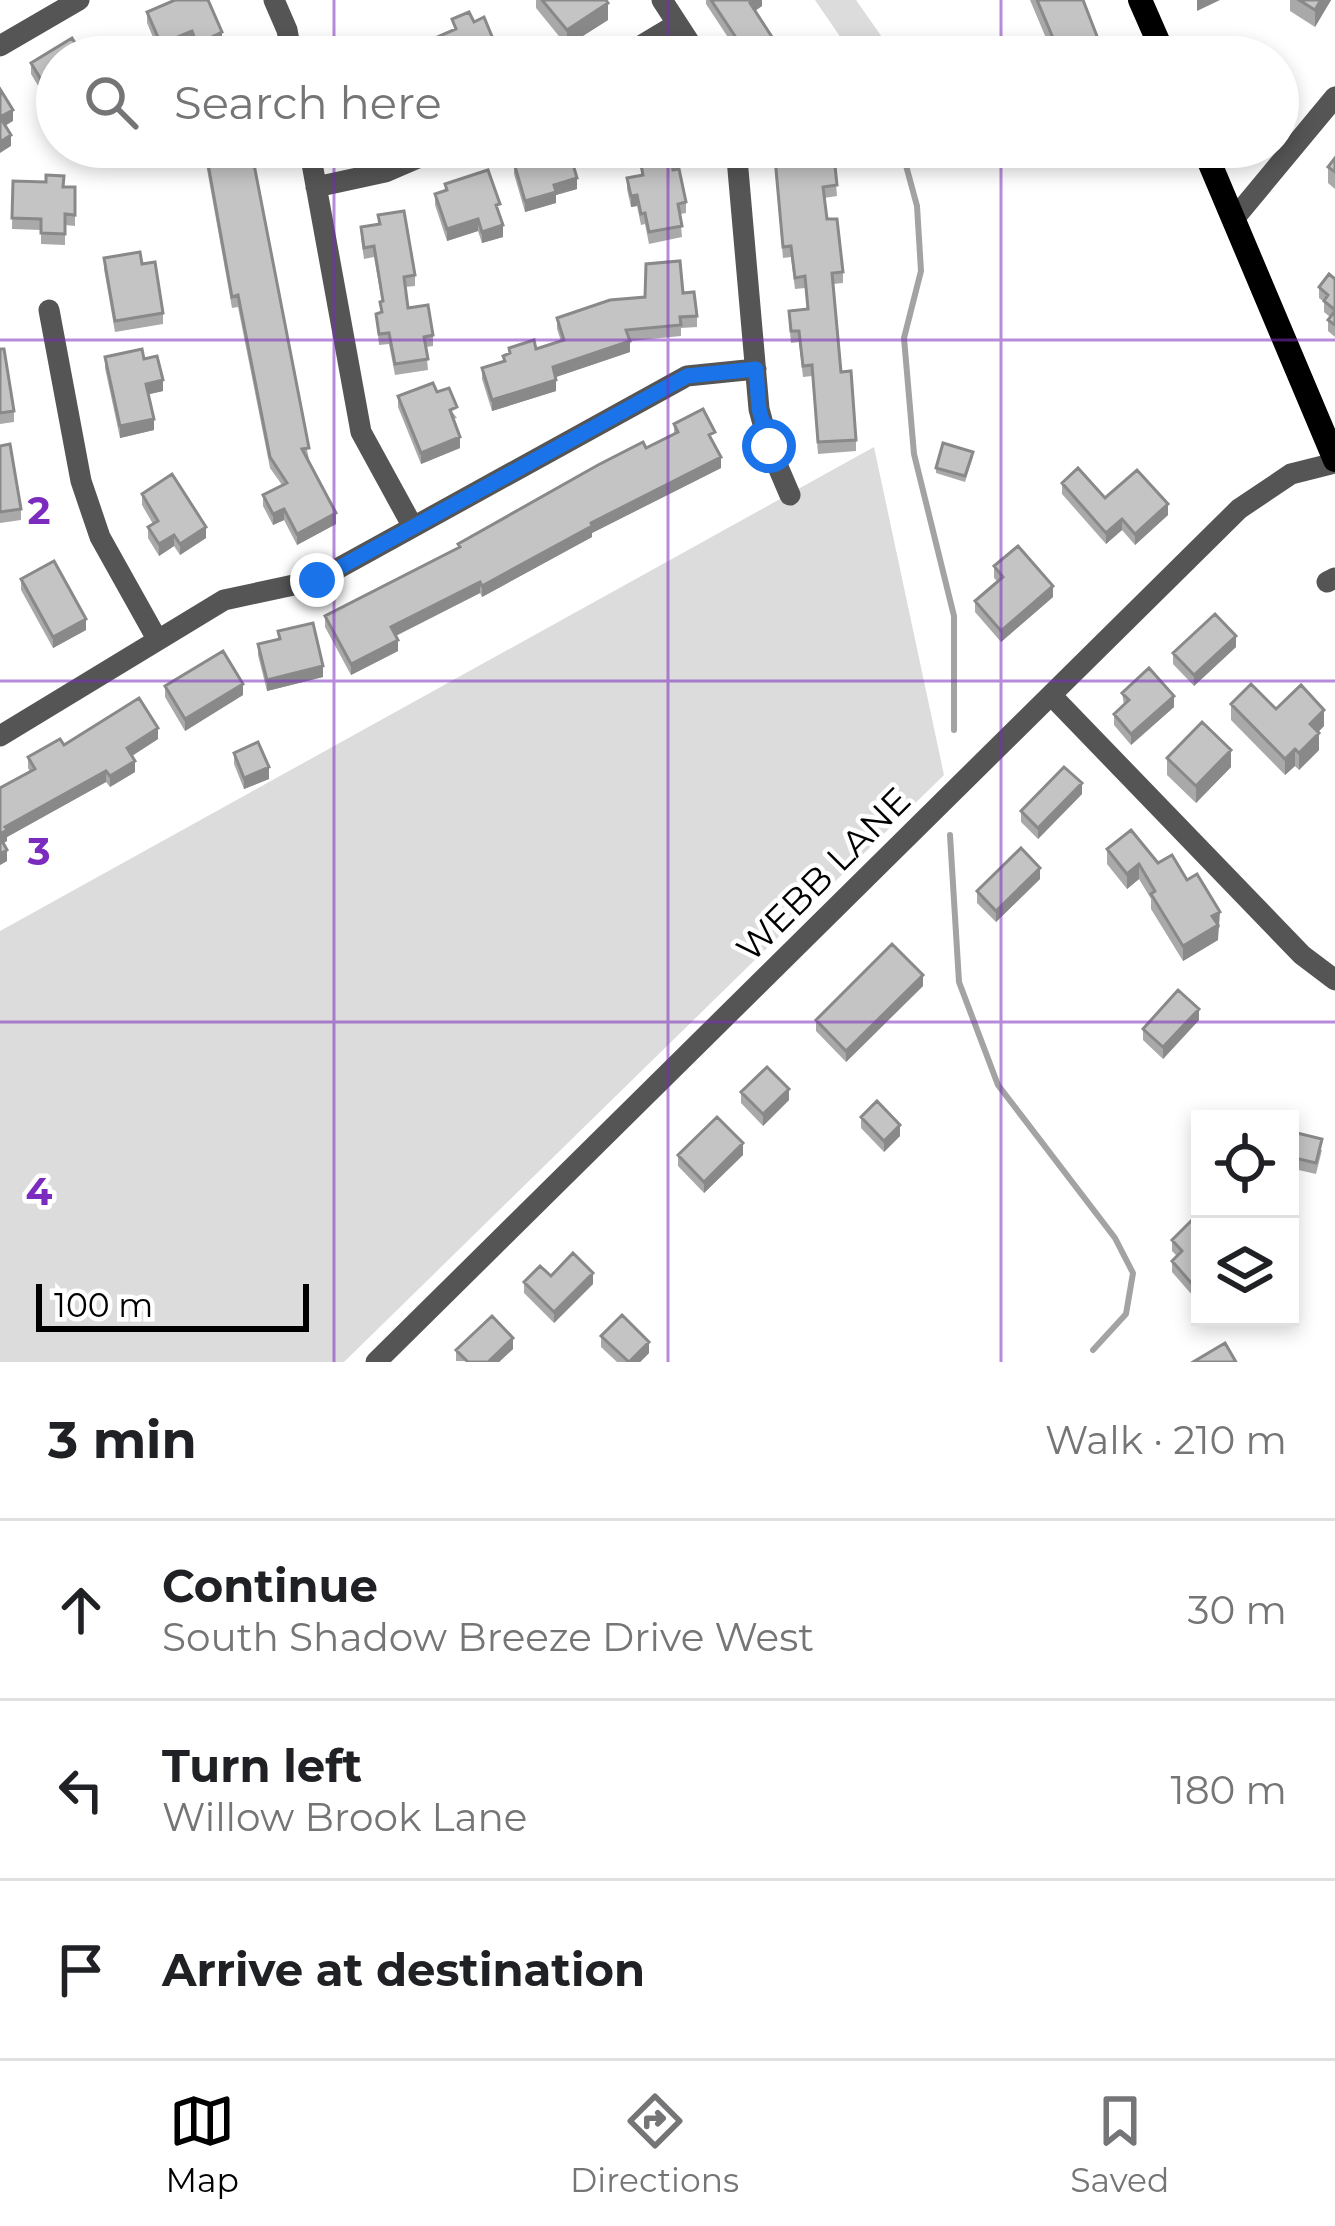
<!DOCTYPE html>
<meta charset="utf-8">
<style>
:root{--surface:#fff;--page:#f6f6f6;--text:#202124;--muted:#757577;--line:#e0e0e0;--accent:#000}
body{margin:0;font-family:Montserrat,sans-serif;background:var(--page);color:var(--text)}
.controls{position:absolute;right:36px;bottom:36px;display:grid;overflow:hidden;border-radius:0px;box-shadow:0 6px 18px #0003}
.controls button{width:108px;height:108px;display:grid;place-items:center;padding:0;border:0;border-bottom:3px solid var(--line);background:var(--surface);color:var(--text);font:60px sans-serif}
.scale{position:absolute;left:36px;bottom:30px;width:273px;box-sizing:border-box;padding-left:12px;border:6px solid #000;border-top:0;font-size:33px;line-height:42px;white-space:nowrap;color:#000;-webkit-text-stroke:9px #fff;paint-order:stroke}
.stop{position:absolute;width:36px;height:36px;margin:-27px;border:9px solid #1a73e8;border-radius:50%;background:#fff}
.stop.end{background:#1a73e8;border-color:#fff;box-shadow:0 3px 12px #0008}
.list{margin:0;padding:0;list-style:none}
h2{display:flex;justify-content:space-between;align-items:center;height:156px;margin:0;padding:0 48px;font-size:51px}
h2 small{font-size:39px;font-weight:400;color:var(--muted)}
.list li{display:grid;grid-template-columns:78px 1fr auto;gap:36px;align-items:center;box-sizing:border-box;height:180px;padding:0 48px;border-top:3px solid var(--line)}
.list b{display:block;font-size:45px;white-space:nowrap}
.list p{margin:0;font-size:39px;white-space:nowrap;color:var(--muted)}
.list em{font-size:39px;font-style:normal;color:var(--muted)}
.icon{flex:none;width:66px;height:66px;fill:none;stroke:currentColor;stroke-width:2;stroke-linecap:round;stroke-linejoin:round}
.map{position:relative;flex:none;width:1335px;height:1362px;overflow:hidden}
.search{position:absolute;background:var(--surface);box-shadow:0 6px 18px #0003;left:36px;right:36px;top:36px;height:132px;display:flex;align-items:center;gap:30px;box-sizing:border-box;padding:0 42px;border-radius:66px;color:var(--muted);font-size:45px}
.sheet{height:696px;background:var(--surface)}
nav{display:flex;justify-content:space-around;align-items:center;box-sizing:border-box;height:168px;border-top:3px solid var(--line);background:var(--surface);font-size:33px;color:var(--muted)}
nav a{display:grid;justify-items:center;gap:6px}
nav .on{color:var(--accent)}
.map>svg:first-child{display:block}
</style>
<div class="map">
<svg width="1335" height="1362" viewBox="0 0 1335 1362">
<rect width="100%" height="100%" fill="#fff"/>
<!-- green -->
<path fill="#dcdcdc" d="M815 0H856L896 57H854Z
M874 447 944 775 344 1362H0V931Z"/>
<g fill="none" stroke-linecap="round" stroke-linejoin="round">
<!-- stream -->
<path stroke="#a3a3a3" stroke-width="6" d="M901 147 917 206 921 271 904 338 914 454 954 616V730
M950 835 959 982 998 1085 1115 1238 1133 1273 1126 1314 1093 1350"/>
<!-- minor -->
<path stroke="#555" stroke-width="21" d="M274 0 287 30 292 57
M662 0 699 57
M0 46 79 0
M622 57 677 24
M309 147 361 432 413 527
M736 147 759 409 769 446 790 495
M316 187 385 172 443 147
M1233 220 1335 97
M49 310 81 481 100 537 157 639
M1327 582 1335 578
M1051 695 1302 955 1335 980
M0 736 224 600 317 580 687 376 756 369
M376 1362 1239 509 1291 474 1335 463"/>
<!-- major -->
<path stroke="#000" stroke-width="24" d="M1140 0 1165 57
M1203 147 1335 460"/>
</g>
<!-- wall -->
<path fill="#a9a9a9" d="M536 0H606L608 20 567 46 536 8Z
M706 0H762V6L755 11 781 51 796 57H749V55L741 57 706 4Z
M1030 0H1083L1105 57H1054Z
M1290 0H1331L1315 27 1290 11Z
M147 12 222 43 197 55 192 42 161 56 147 23Z
M80 51 53 110 31 74V63Z
M203 147H242L309 459H308L336 524 297 545 284 520 273 525 263 506V495L282 485 270 468 238 307 232 308Z
M773 147H833L837 196 824 198 827 219 843 272V283L833 284 841 372 856 440V451L818 454 812 376 803 377 799 342 791 343 789 322V311L807 309 805 288 795 289 791 257 783 258Z
M526 149 552 150 577 189 556 195V203L525 212 514 174V163L526 160Z
M1335 158V189L1328 183V167Z
M641 165 673 170 686 202V213L680 214 682 237 649 244 645 224 641 225 637 206 631 207 627 189V178L641 175Z
M13 181 75 187V226L65 225V245L41 244V230L12 229Z
M445 184 500 215 503 237 482 243 478 231 447 241 435 205V194L445 191Z
M378 215 415 275V286L405 287 408 308 433 335V346L426 347 428 370 395 375 389 344 379 345 376 314 380 313V302H382L374 257 364 259 361 238V227L378 224Z
M104 258 142 264 163 313V324L115 332 104 269Z
M1335 279V337L1328 331V320L1330 317 1324 312V302L1319 298V287Z
M683 293 697 316V327L681 328V336L630 341V352L556 377V391L492 411 482 379V368L503 361V356L509 353V348L536 349 561 341 557 329V318Z
M0 349 14 411V422L0 424Z
M105 357 144 359 163 391 149 394 154 430 120 438 105 368Z
M437 392 457 418 453 419 460 448 421 464 398 407V396Z
M674 424 715 443 721 468 592 533V537L482 597 480 593 396 636 398 651 351 675 325 627V616L458 548V544L674 435Z
M0 446 21 509V520L0 523Z
M973 457 965 482 936 473V468Z
M1062 483 1105 498 1168 515 1135 545 1122 530 1106 544 1062 494Z
M142 494 206 538 180 555 174 546 159 556 148 538V527L153 524 142 505Z
M994 566 1053 597 1001 642 975 612V601L998 582 994 578Z
M21 579 86 630 53 648 21 590Z
M278 631 323 677 267 691 258 655V644L278 639Z
M1236 647 1194 686 1173 664V653Z
M165 686 243 695 185 731 165 697Z
M1122 693 1174 707 1131 745 1114 725V714L1124 705Z
M1231 704 1276 709 1324 726 1318 732 1319 750 1299 770 1295 766 1285 775 1231 720Z
M158 739 132 756 135 772 110 787 106 782 7 837V841L3 843 7 861 0 865V788L30 772 28 768V757L64 745Z
M234 753 269 779 244 789 234 764Z
M1167 758 1231 767 1196 803 1167 775Z
M1082 794 1038 839 1021 822V811Z
M1107 849 1158 863 1187 880 1220 927 1218 929V940L1183 961 1151 909V899L1139 879 1127 889 1107 864Z
M1040 879 996 922 977 903V891Z
M923 986 846 1062 816 1031V1020Z
M1199 1020 1163 1059 1143 1040V1029Z
M741 1092 789 1100 763 1126 741 1103Z
M861 1117 900 1136 884 1152 861 1128Z
M1290 1145 1322 1150 1316 1174 1290 1168Z
M678 1155H743L704 1193 678 1166Z
M1200 1228V1304L1172 1272V1261L1177 1256 1172 1251V1240Z
M551 1276 593 1284 554 1323 524 1293V1282Z
M601 1336 649 1353 640 1362H617L601 1347Z
M513 1349 499 1362 456 1361V1350Z"/>
<!-- shaded-wall -->
<path fill="#898989" d="M755 0H762V6L750 14V3Z
M1197 0H1220L1197 11Z
M1321 0H1331L1315 27V10Z
M608 3V20L567 46V30Z
M192 31V42L161 56V44Z
M222 32V43L197 55V44Z
M749 44V55L743 57V48Z
M1288 87V98L1278 110V99Z
M13 110V121L0 129V117Z
M11 135V146L0 153V142Z
M577 178V189L556 195V203L525 212V201L554 185Z
M637 195V206L631 207V196Z
M478 219V231L447 241V229Z
M503 225V237L482 243V232Z
M630 341V352L553 378V367Z
M163 380V391L146 395V384Z
M556 380V391L492 411V400Z
M154 419V430L120 438V426Z
M460 437V448L421 464V453Z
M721 457V468L592 533V537L482 597V586L591 523Z
M1168 504V515L1135 545V534Z
M284 509V520L273 525V514Z
M336 513V524L297 545V534Z
M1122 519V530L1106 544V533Z
M206 527V538L180 555V544Z
M174 535V546L159 556V544Z
M480 582V593L391 638V627Z
M1053 586V597L1001 642V631Z
M86 619V630L53 648V637Z
M1236 636V647L1194 686V675Z
M398 640V651L351 675V664Z
M323 666V677L267 691V680Z
M243 684V695L185 731V719Z
M1174 696V707L1131 745V734Z
M1324 710V726L1310 740V724Z
M158 728V739L127 759V748Z
M1319 733V750L1299 770V753Z
M1295 749V766L1285 775V759Z
M1231 750V767L1196 803V786Z
M135 761V772L110 787V776Z
M269 767V779L244 789V778Z
M106 771V782L7 837V841L0 845V834L5 827Z
M1082 783V794L1038 839V828Z
M7 850V861L0 865V854Z
M1139 864V879L1127 889V874Z
M1040 868V879L996 922V911Z
M1220 912 1218 940 1183 961V946L1212 916Z
M923 975V986L846 1062V1051Z
M1199 1009V1020L1163 1059V1047Z
M789 1089V1100L763 1126V1114Z
M900 1125V1136L884 1152V1141Z
M743 1143V1155L704 1193V1182Z
M593 1273V1284L554 1323V1312Z
M513 1338V1349L499 1362H488Z
M649 1342V1353L640 1362H629Z"/>
<!-- building -->
<path fill="#c4c4c4" stroke="#898989" stroke-width="3" d="M175 0H208L222 32 197 44 192 31 161 44 147 12Z
M542 0H606L608 3 567 30Z
M711 0H755L750 3 781 51 794 47 796 57H753L749 44 743 48Z
M1037 0H1083L1105 57H1061Z
M1299 0H1321L1315 10Z
M469 12 474 22 484 17 500 56 408 57 424 50 421 44 456 29 452 19Z
M72 38 80 51 89 46 96 57H57V97L53 99 31 63Z
M384 49 388 57H366Z
M1278 78 1288 87 1278 99Z
M0 89 13 110 0 117 11 135 0 142Z
M205 147H242L243 151 251 149 309 448 302 449 336 513 297 534 284 509 273 514 263 495 287 483 270 457 238 295 232 297Z
M535 147H551L552 150 568 147 577 178 554 185 556 192 525 201 514 163 529 159 526 149Z
M774 147H833L837 185 823 187 827 219H837L843 272 832 273 841 372 851 371 856 440 818 442 812 365 803 366 799 331H791L789 311 808 309 805 276 795 278 791 246 783 247Z
M1335 158V172L1328 167Z
M671 159 673 170 679 169 686 202 678 204 682 226 649 232 645 213 641 214 637 195 631 196 627 178 643 175 641 165Z
M488 170 500 204 496 205 503 225 482 232 478 219 447 229 435 194 447 190 445 184Z
M46 175 64 176 63 187H75V215L65 214V234L41 233V219L12 218 13 181 46 182Z
M404 211 415 275 404 277 408 308 428 305 433 335 424 337 428 359 395 364 389 333 379 334 376 314 382 312 380 302 383 301 374 246 364 248 361 227 380 224 378 215Z
M140 252 142 264 155 262 163 313 115 321 104 258Z
M680 261 683 293 694 292 697 316 680 317 681 325 626 330 630 341 553 367 556 380 492 400 482 368 505 361 503 356 510 353 509 348 534 340 536 349 564 340 557 318 610 300 645 297 646 264Z
M1329 274 1335 279V310L1324 301 1328 295 1319 287Z
M1335 311V325L1328 320Z
M0 349H4L14 411 0 413Z
M142 349 144 359 157 356 163 380 146 384 154 419 120 426 105 357Z
M433 383 437 392 449 388 457 407 450 410 460 437 421 453 398 396Z
M703 409 715 432 709 435 721 457 591 523 592 526 482 586 480 582 391 627 398 640 351 664 325 616 460 547 458 544 598 465 643 442 646 448 678 432 674 424Z
M943 443 973 452 965 476 936 468Z
M10 444 21 509 0 512V446Z
M1078 468 1105 498 1137 470 1168 504 1135 534 1122 519 1106 533 1062 483Z
M172 474 206 527 180 544 174 535 159 544 148 527 158 521 142 494Z
M1018 546 1053 586 1001 631 975 601 1003 577 994 566Z
M54 561 86 619 53 637 21 579Z
M1215 614 1236 636 1194 675 1173 653Z
M313 623 323 666 267 680 258 644 280 639 278 631Z
M223 651 243 684 185 719 165 686Z
M1149 668 1174 696 1131 734 1114 714 1129 700 1122 693Z
M1251 684 1276 709 1301 685 1324 710 1310 724 1319 733 1299 753 1295 749 1285 759 1231 704Z
M139 698 158 728 127 748 135 761 110 776 106 771 5 827 7 830 0 834V788L35 769 28 757 60 739 64 745Z
M1202 722 1231 750 1196 786 1167 758Z
M258 742 269 767 244 778 234 753Z
M1064 767 1082 783 1038 828 1021 811Z
M1131 830 1158 863 1172 855 1187 880 1197 874 1220 912 1212 916 1218 925 1183 946 1151 894 1155 891 1139 864 1127 874 1107 849Z
M0 837 7 850 0 854Z
M1021 848 1040 868 996 911 977 891Z
M892 944 923 975 846 1051 816 1020Z
M1178 990 1199 1009 1163 1047 1143 1029Z
M767 1067 789 1089 763 1114 741 1092Z
M877 1101 900 1125 884 1141 861 1117Z
M717 1117 743 1143 704 1182 678 1155Z
M1293 1132 1322 1139 1316 1163 1290 1157V1145Z
M1192 1220 1200 1228V1293L1172 1261 1182 1251 1172 1240Z
M573 1253 593 1273 554 1312 524 1282 540 1266 551 1276Z
M622 1315 649 1342 629 1362 601 1336Z
M492 1316 513 1338 488 1362H468L456 1350Z
M1225 1343 1236 1362H1193Z"/>
<g fill="none" stroke-linecap="round" stroke-linejoin="round">
<!-- route -->
<path stroke="#1a73e8" stroke-width="15" d="M317 580 687 376 756 369 759 409 769 446"/>
</g>
<!-- grid -->
<path fill="none" stroke="#7b2cbf" stroke-width="3" stroke-opacity="0.55" d="M334 0V57M668 0V57M1001 0V57M334 147V1362M668 147V1362M1001 147V1362M0 340H1335M0 681H1335M0 1022H1335"/>
<g text-anchor="middle" dominant-baseline="central" stroke-width="9" stroke-linejoin="round" paint-order="stroke">
<!-- street labels -->
<g font-size="36" fill="#000" stroke="#fff">
<text transform="translate(823 874) rotate(-45)">WEBB LANE</text>
</g>
</g>
<g font-size="39" text-anchor="middle" font-weight="bold" fill="#7b2cbf" stroke="#fff" stroke-width="9" stroke-linejoin="round" paint-order="stroke">
<text x="39" y="524">2</text>
<text x="39" y="865">3</text>
<text x="39" y="1205">4</text>
</g>
</svg>
<div class="controls">
<button><svg class="icon" aria-label="locate" viewBox="0 0 24 24"><circle cx="12" cy="12" r="6"/><path d="M12 2v4M12 18v4M2 12h4M18 12h4"/></svg></button>
<button><svg class="icon" aria-label="layers" viewBox="0 0 24 24"><path d="M12 4l9 5-9 5-9-5zM3 14l9 5 9-5"/></svg></button>
</div>
<div class="scale">100 m</div>
<div class="stop" style="left:769px;top:446px"></div>
<div class="stop end" style="left:317px;top:580px"></div>
<div class="search"><svg class="icon" aria-label="search" viewBox="0 0 24 24"><circle cx="10" cy="10" r="6"/><path d="M15 15l6 6"/></svg>Search here</div>
</div>
<section class="sheet">
<h2>3 min<small>Walk · 210 m</small></h2>
<ul class="list">
<li><svg class="icon" aria-label="ahead" viewBox="0 0 24 24"><path d="M12 20V5M6 11l6-6 6 6"/></svg><div><b>Continue</b><p>South Shadow Breeze Drive West</p></div><em>30 m</em></li>
<li><svg class="icon" aria-label="left" viewBox="0 0 24 24"><path d="M17 20v-9H6M10 6l-5 5 5 5"/></svg><div><b>Turn left</b><p>Willow Brook Lane</p></div><em>180 m</em></li>
<li><svg class="icon" aria-label="arrive" viewBox="0 0 24 24"><path d="M6 21V4h12l-3 4 3 4H6"/></svg><div><b>Arrive at destination</b></div></li>
</ul>
</section>
<nav>
<a class="on"><svg class="icon" aria-label="map" viewBox="0 0 24 24"><path d="M3 6l6-2 6 2 6-2v14l-6 2-6-2-6 2zM9 4v14M15 6v14"/></svg>Map</a>
<a><svg class="icon" aria-label="directions" viewBox="0 0 24 24"><path d="M12 3l9 9-9 9-9-9zM9 14v-3h6M13 9l2 2-2 2"/></svg>Directions</a>
<a><svg class="icon" aria-label="saved" viewBox="0 0 24 24"><path d="M7 4h10v16l-5-4-5 4z"/></svg>Saved</a>
</nav>
